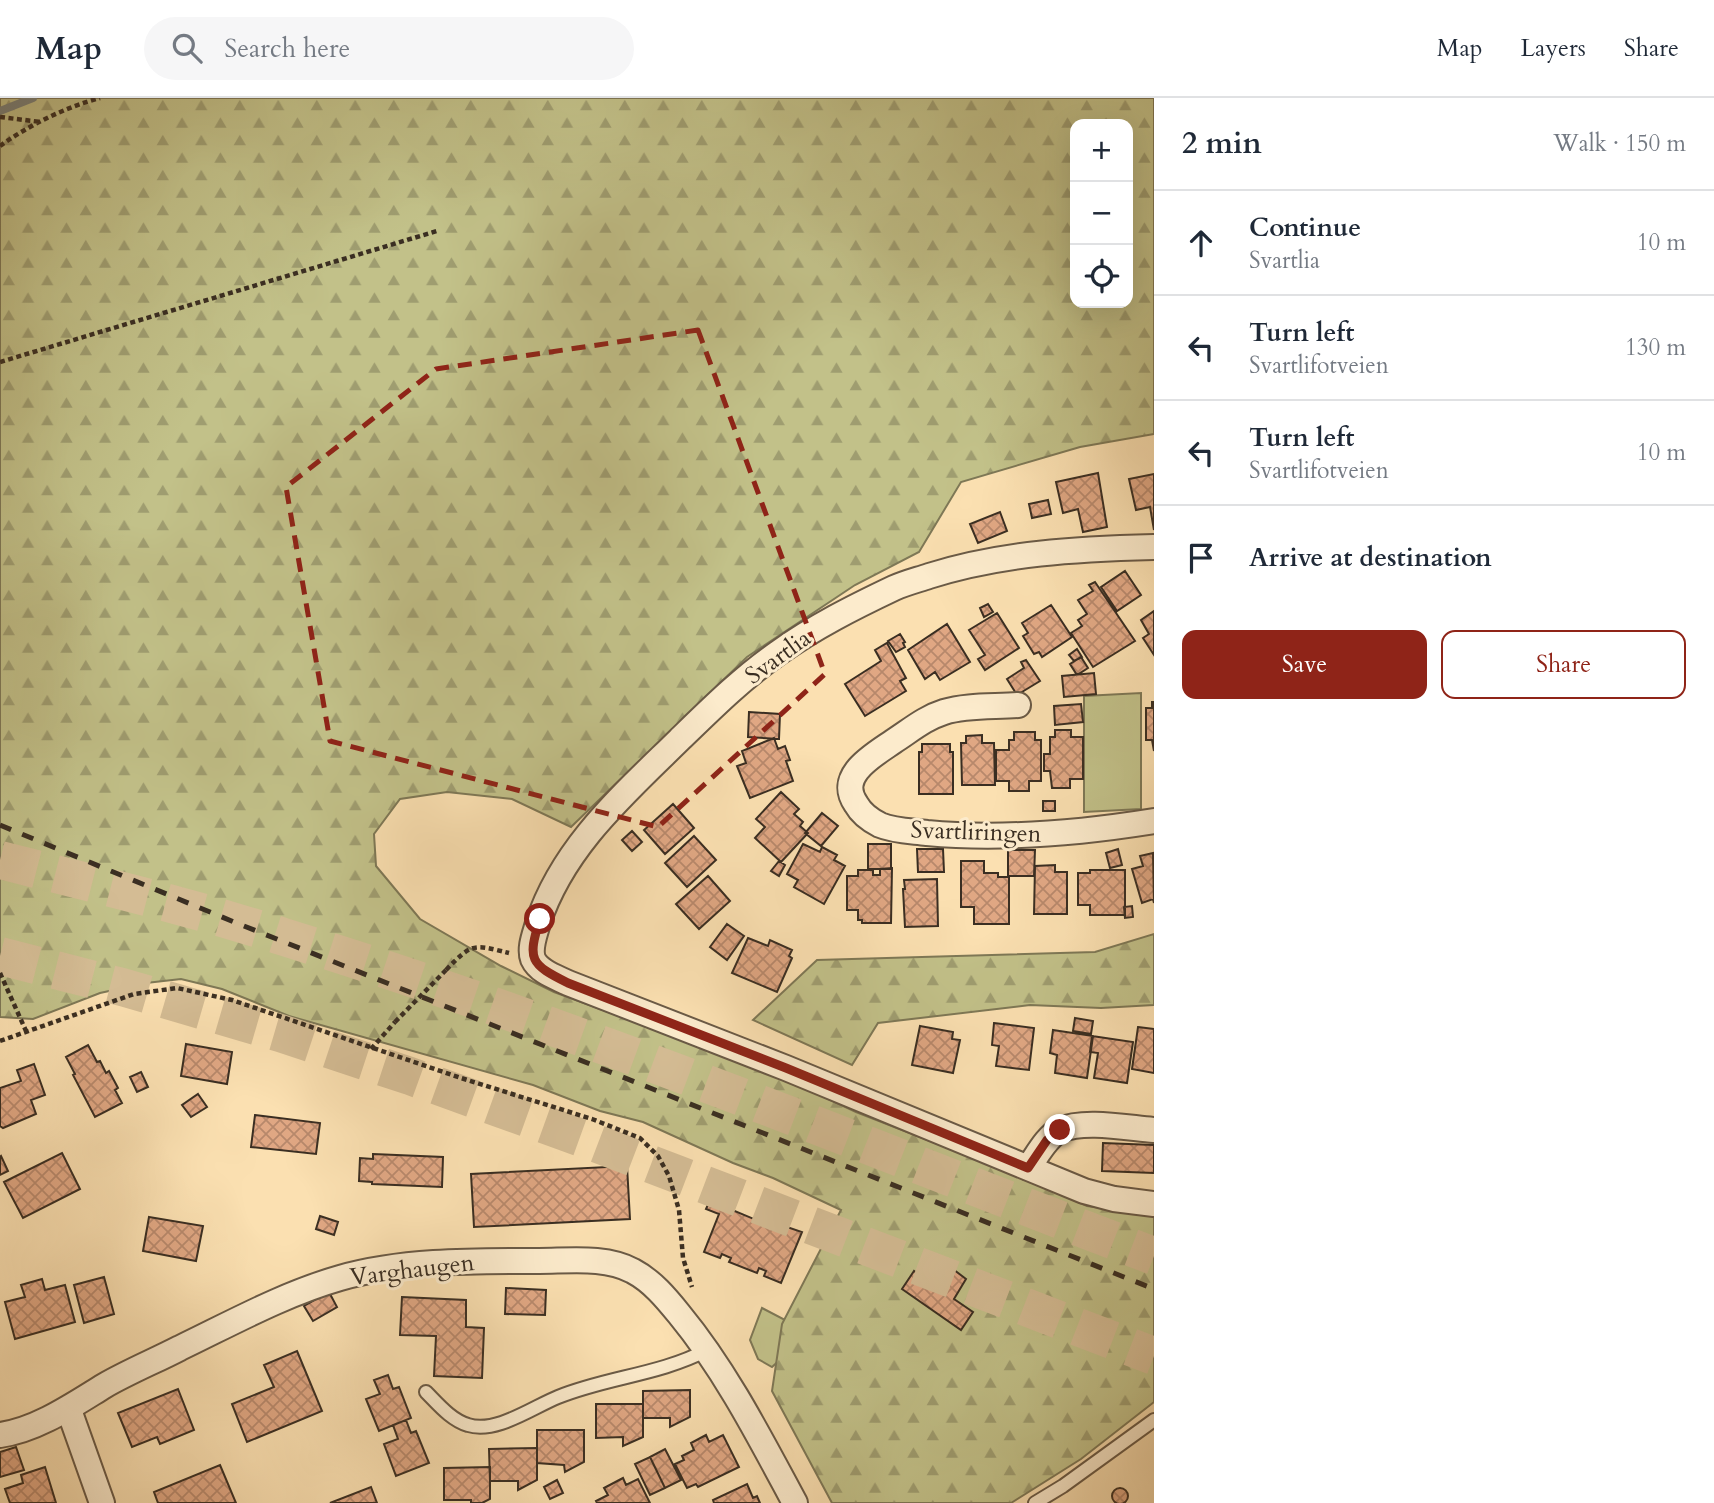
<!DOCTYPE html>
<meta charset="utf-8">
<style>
:root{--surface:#fff;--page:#f6f6f7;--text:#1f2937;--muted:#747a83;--line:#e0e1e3;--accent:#8f2418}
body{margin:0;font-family:Cardo,serif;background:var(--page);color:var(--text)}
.controls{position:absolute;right:21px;top:21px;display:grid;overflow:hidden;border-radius:14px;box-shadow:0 7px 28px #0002}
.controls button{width:63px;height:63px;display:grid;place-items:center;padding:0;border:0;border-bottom:2px solid var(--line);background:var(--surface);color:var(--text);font:35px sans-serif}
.stop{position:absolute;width:21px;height:21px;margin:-16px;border:5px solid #8f2418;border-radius:50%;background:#fff}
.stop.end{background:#8f2418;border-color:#fff;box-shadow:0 2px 7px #0008}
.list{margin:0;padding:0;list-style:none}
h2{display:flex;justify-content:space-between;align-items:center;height:91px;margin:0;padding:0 28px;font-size:30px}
h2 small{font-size:23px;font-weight:400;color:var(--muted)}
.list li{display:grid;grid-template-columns:46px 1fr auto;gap:21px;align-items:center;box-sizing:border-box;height:105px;padding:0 28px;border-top:2px solid var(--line)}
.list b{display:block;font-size:26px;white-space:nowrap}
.list p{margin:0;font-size:23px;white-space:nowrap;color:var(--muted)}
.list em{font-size:23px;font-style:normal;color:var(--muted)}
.actions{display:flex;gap:14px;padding:21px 28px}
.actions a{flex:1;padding:16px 0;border:2px solid var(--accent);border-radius:14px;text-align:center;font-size:24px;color:var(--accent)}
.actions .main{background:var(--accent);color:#fff}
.icon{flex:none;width:38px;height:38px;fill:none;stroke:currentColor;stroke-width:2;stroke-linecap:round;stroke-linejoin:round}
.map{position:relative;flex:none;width:1154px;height:1405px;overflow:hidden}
header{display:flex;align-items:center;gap:42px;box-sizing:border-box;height:98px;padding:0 35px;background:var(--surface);border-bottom:2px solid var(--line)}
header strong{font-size:33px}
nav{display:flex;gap:38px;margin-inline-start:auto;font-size:24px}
.search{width:490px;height:63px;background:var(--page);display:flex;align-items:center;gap:18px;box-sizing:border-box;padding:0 24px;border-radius:38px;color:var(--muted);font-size:26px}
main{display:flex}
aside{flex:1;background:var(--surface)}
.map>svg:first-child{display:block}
</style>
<header>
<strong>Map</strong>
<div class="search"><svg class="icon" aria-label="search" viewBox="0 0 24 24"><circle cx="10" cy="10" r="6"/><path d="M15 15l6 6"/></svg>Search here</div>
<nav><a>Map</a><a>Layers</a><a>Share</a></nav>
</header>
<main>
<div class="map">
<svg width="1154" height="1405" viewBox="0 0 1154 1405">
<defs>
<pattern id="forest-firs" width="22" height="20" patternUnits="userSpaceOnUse" patternTransform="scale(1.75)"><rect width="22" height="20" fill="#c2c189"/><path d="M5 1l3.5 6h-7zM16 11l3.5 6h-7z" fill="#9f9d70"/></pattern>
<pattern id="building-cross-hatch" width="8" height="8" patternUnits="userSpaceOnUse" patternTransform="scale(1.75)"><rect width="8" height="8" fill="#e0a783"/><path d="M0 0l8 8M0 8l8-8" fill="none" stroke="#b7886b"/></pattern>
</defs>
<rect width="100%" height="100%" fill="#fbe0b1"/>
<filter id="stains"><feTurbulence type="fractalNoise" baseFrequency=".00286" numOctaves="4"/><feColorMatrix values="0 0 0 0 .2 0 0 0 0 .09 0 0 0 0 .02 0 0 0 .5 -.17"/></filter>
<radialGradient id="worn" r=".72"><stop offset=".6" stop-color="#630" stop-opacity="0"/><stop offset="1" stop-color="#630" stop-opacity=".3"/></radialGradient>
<!-- green -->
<path fill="#c2c189" stroke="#7e7856" stroke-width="2" d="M1141 595V711L1084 714V598Z
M762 1210 789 1224 782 1260 772 1269 758 1261 750 1242Z"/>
<!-- forest -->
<path fill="url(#forest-firs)" stroke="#7e7856" stroke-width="2" fill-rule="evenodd" d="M0 0H1154V336L1080 349 961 384 919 454 855 487 747 559 571 729 512 701 447 694 400 701 374 736 376 768 420 821 501 868 554 894 700 948 805 990 856 1014 994 1068 1087 1108 1154 1117V1304L1081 1361 1011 1405H832L772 1293 782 1226 841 1112 773 1080 733 1065 643 1024 600 1013 533 987 289 918 222 891 181 881 146 885 100 895 33 921 0 919ZM1075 26H1128V205H1075Z
M1154 836V907L1101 910 1030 907 878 925 852 967 753 922 817 862 1095 854Z"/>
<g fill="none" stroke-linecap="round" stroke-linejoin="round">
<!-- stream -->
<path stroke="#7a827c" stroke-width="8" d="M0 13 33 0"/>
</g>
<!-- building -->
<path fill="url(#building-cross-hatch)" stroke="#3a2e22" stroke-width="2" d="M1098 375 1107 429 1083 434 1078 411 1063 415 1056 384Z
M1154 376V432L1150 409 1136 412 1129 381Z
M1048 402 1051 416 1032 420 1029 406Z
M1000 414 1007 433 978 445 970 426Z
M1125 473 1141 497 1117 513 1101 489Z
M1095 484 1135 543 1093 569 1071 535 1082 528 1078 522 1087 516 1078 502 1093 493 1089 487Z
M988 506 993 514 984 519 980 510Z
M1051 507 1072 539 1042 559 1039 554 1034 556 1023 538 1028 535 1022 525Z
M1154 513V557L1143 540 1149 536 1141 522Z
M997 515 1019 550 985 572 978 561 985 557 969 532Z
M947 526 970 564 940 582 935 574 925 581 908 552Z
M900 536 905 544 903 545 905 549 896 554 888 543Z
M887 545 906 580 900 583 906 593 865 618 845 586 881 563 875 552Z
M1077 551 1082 559 1074 563 1069 557Z
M1081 559 1088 570 1077 577 1070 566Z
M1026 562 1040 583 1017 597 1007 581 1024 570 1021 564Z
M1094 575 1096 596 1064 599 1062 578Z
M1152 604H1154V653L1152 642H1146V610H1152Z
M1081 606 1083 624 1055 627 1054 608Z
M749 614 780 616 779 641 748 639Z
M1055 632H1071V639H1083V681H1070V690H1052L1050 673H1044V656H1050V639H1055Z
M1014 634H1035V642H1041V683H1029V693H1009V683H996V652H1009V642H1014Z
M982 637V645H994L995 687H962L961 645H966V638Z
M774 640 778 651 785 648 790 662 786 663 793 683 750 700 737 668 746 665 742 653Z
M922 646H950V654H953V696H919V654H922Z
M781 694 799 711 794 716 803 724 800 728 808 735 781 764 755 740 765 729 756 721Z
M1043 703H1055V713H1043Z
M673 706 694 730 665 756 644 732Z
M822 715 838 728 821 748 805 735Z
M632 733 642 744 632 753 622 742Z
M694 738 716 762 687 789 665 765Z
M803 746 820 754 822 749 837 757 834 762 845 768 824 806 794 789 798 782 787 776Z
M868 746H891V771H868Z
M917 751H943L944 774H918Z
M1118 751 1122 767 1110 770 1106 755Z
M1008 752H1035L1034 778H1008Z
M1153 755 1154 805 1153 801 1142 805 1132 771 1143 768 1140 758Z
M779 763 785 767 779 778 771 773Z
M961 763H984V775H998V779H1009V826H974V809H961Z
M1055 767V774H1067V816H1034L1035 768Z
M892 770 891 825H862V822H858V812H847V778H858V772H873V777H880V771Z
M1090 772H1125V817H1090V807H1078V775H1090Z
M708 778 730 803 699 831 676 806Z
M937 781 938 828 905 829 903 791H905L904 782Z
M1132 808 1133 819 1125 820 1124 809Z
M727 826 744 838 727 862 710 849Z
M748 840 768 848 770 842 792 852 789 858 792 860 777 894 732 875Z
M1075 920 1093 923 1091 936 1073 933Z
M994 925 1034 930 1029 972 996 968 999 948 992 947Z
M920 928 953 934 952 941 960 942 953 975 912 967Z
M1138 929 1154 931V975L1132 971Z
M1053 932 1093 938 1087 980 1055 975 1057 957 1050 955Z
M1092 938 1133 944 1127 985 1094 980 1098 955 1090 954Z
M186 946 232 954 227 986 181 978Z
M88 947 97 964 100 963 106 975 109 973 118 990 115 992 122 1005 95 1019 73 977 75 976 66 959Z
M34 966 45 997 31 1002 36 1016 3 1030 0 1028V990L21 983 17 972Z
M141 974 148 989 137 994 130 979Z
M198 996 207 1009 191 1019 182 1007Z
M255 1017 320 1025 316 1056 251 1049Z
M1103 1045 1154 1047V1075L1102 1073Z
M62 1055 80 1091 23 1120 4 1084Z
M373 1056 443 1059 442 1089 372 1086V1084L359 1083 360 1060 373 1061Z
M1 1058 8 1073 0 1077V1059Z
M627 1068 630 1121 474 1129 471 1076Z
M711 1100 726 1106 725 1109 785 1134 787 1129 802 1134 781 1185 764 1178 766 1173 759 1170 757 1175 729 1164 731 1160 722 1156 720 1160 704 1154 719 1116 706 1111Z
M320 1118 338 1124 334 1137 316 1131Z
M149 1119 203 1128 196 1163 143 1153Z
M945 1165 966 1181 954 1201 973 1214 961 1232 902 1191 914 1173 917 1175 918 1172 928 1179 931 1175 936 1178Z
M104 1179 114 1216 84 1225 74 1187Z
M42 1181 45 1192 65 1187 75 1224 15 1241 5 1204 25 1199 21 1187Z
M506 1190 546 1192 545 1217 505 1216Z
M329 1194 337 1209 313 1223 304 1208Z
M402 1199 466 1202V1229L484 1230 482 1280 434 1278 436 1238 400 1237Z
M297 1253 322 1313 247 1344 232 1306 274 1289 264 1267Z
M388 1277 393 1291 399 1289 411 1320 379 1333 366 1301 380 1296 374 1282Z
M178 1291 194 1332 160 1346 157 1339 132 1349 118 1315Z
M690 1292V1319L670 1329V1320H643V1293Z
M596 1306H643V1339L623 1348V1339L596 1340Z
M406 1322 411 1335 416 1333 429 1365 396 1378 384 1346 398 1341 393 1327Z
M537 1332H584V1364L565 1374 564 1367 537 1365Z
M706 1337 709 1344 723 1337 739 1369 698 1389 696 1386 687 1390 675 1366 684 1362 682 1358 694 1352 691 1345Z
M16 1349 24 1372 0 1379V1354Z
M537 1350V1382L518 1392V1383H490L489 1351Z
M665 1351 681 1382 665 1390 650 1359Z
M650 1359 665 1390 650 1397 635 1366Z
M220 1367 236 1405H158L154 1394Z
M45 1369 56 1405H10L5 1391 23 1385 21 1377Z
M490 1369V1401L482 1405H471V1402H444V1370Z
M623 1380 626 1387 638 1381 650 1405H597L596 1403 608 1397 604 1390Z
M557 1382 563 1395 550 1401 544 1389Z
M747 1386 753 1400 757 1398 760 1405H714L713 1402Z
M371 1389 377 1405H330Z
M1112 1398a8 8 0 1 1 16 0a8 8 0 1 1-16 0Z"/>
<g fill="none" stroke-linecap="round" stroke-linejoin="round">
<!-- highway-tunnel -->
<path stroke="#d4bc94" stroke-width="38" stroke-dasharray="38 19" stroke-linecap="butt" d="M0 762C95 786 191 809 284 839 579 930 866 1048 1154 1158
M0 858 122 889 280 935 410 978 590 1043 1154 1258"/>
<!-- lane casing -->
<g stroke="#6a5a46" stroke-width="16">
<path id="lane" d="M426 1294C438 1306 451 1322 468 1327 496 1336 533 1309 558 1299 607 1279 659 1277 707 1252
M1035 1405 1063 1388 1154 1322"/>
</g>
<!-- street casing -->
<g stroke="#6a5a46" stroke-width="28">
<path id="street" d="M1154 449C1077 451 1002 455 929 478 917 482 905 485 894 490 854 509 814 529 778 555 742 580 710 612 679 642 623 697 563 749 538 825 535 836 529 850 533 861 539 874 556 879 568 885L786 970 1084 1093 1114 1101 1154 1106
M1018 607C995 609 967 607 944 614 925 620 911 632 894 643 874 657 836 677 856 706 861 715 870 722 880 727 894 733 911 733 927 735 1002 742 1079 735 1154 723
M1028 1070C1037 1058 1046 1039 1060 1032 1084 1021 1128 1030 1154 1032
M69 1312 102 1405
M0 1337C37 1332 73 1307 104 1288 128 1274 155 1263 180 1250 232 1225 284 1196 340 1180 403 1162 474 1163 539 1163 569 1163 606 1158 633 1173 652 1183 666 1200 679 1216 726 1273 760 1340 795 1405"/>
</g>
<!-- path -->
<path stroke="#3a2e22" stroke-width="4.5" stroke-dasharray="5 3.5" stroke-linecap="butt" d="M0 19 41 24
M0 48C29 27 66 9 100 0
M0 264 437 133
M446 872C472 845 473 846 509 855
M0 875 26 933
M0 943 134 896 177 890 232 902 461 980 592 1021 640 1040 658 1058 669 1078 679 1112 683 1160 692 1189
M371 951 395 924"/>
<!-- lane -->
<use href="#lane" stroke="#fcebcc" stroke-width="12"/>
<!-- street -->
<use href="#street" stroke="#fcebcc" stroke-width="24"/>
<!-- rail -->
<path stroke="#3a2e22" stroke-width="5" stroke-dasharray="12 12" stroke-linecap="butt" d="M0 727 234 824 1154 1191"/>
<!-- path-bridge -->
<path stroke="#3a2e22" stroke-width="4.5" stroke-dasharray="5 3.5" stroke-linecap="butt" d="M395 924 446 872"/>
</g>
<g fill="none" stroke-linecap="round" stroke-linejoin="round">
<!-- route -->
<path stroke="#8f2418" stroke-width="9" d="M540 821C527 862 530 866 568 885L786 970 1028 1070 1047 1042 1060 1032"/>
</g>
<!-- marked area -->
<path fill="none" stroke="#8f2418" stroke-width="5" stroke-dasharray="14 9" stroke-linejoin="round" d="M698 232 825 576 658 729 330 643 286 389 436 271Z"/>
<g text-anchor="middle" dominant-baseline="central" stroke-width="6" stroke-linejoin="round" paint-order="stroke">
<!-- street labels -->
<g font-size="24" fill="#3a2e22" stroke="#fcebcc">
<text transform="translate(778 559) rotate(-36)">Svartlia</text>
<text transform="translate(976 734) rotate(2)">Svartliringen</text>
<text transform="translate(412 1172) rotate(-7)">Varghaugen</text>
</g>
</g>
<rect width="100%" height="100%" filter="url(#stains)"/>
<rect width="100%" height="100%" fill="url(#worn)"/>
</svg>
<div class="controls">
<button>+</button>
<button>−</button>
<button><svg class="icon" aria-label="locate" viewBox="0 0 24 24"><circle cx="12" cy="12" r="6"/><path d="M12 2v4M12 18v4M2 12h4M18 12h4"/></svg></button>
</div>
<div class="stop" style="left:540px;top:821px"></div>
<div class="stop end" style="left:1060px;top:1032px"></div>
</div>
<aside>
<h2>2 min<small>Walk · 150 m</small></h2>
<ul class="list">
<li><svg class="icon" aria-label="ahead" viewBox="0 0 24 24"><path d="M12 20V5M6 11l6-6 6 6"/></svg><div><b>Continue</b><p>Svartlia</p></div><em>10 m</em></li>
<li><svg class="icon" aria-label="left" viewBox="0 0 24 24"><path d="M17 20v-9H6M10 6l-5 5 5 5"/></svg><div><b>Turn left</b><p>Svartlifotveien</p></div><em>130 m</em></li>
<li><svg class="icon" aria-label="left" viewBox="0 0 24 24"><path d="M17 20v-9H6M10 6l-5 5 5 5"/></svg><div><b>Turn left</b><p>Svartlifotveien</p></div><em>10 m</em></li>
<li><svg class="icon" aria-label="arrive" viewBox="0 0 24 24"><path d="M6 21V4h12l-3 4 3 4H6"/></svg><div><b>Arrive at destination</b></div></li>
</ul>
<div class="actions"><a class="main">Save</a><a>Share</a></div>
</aside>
</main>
